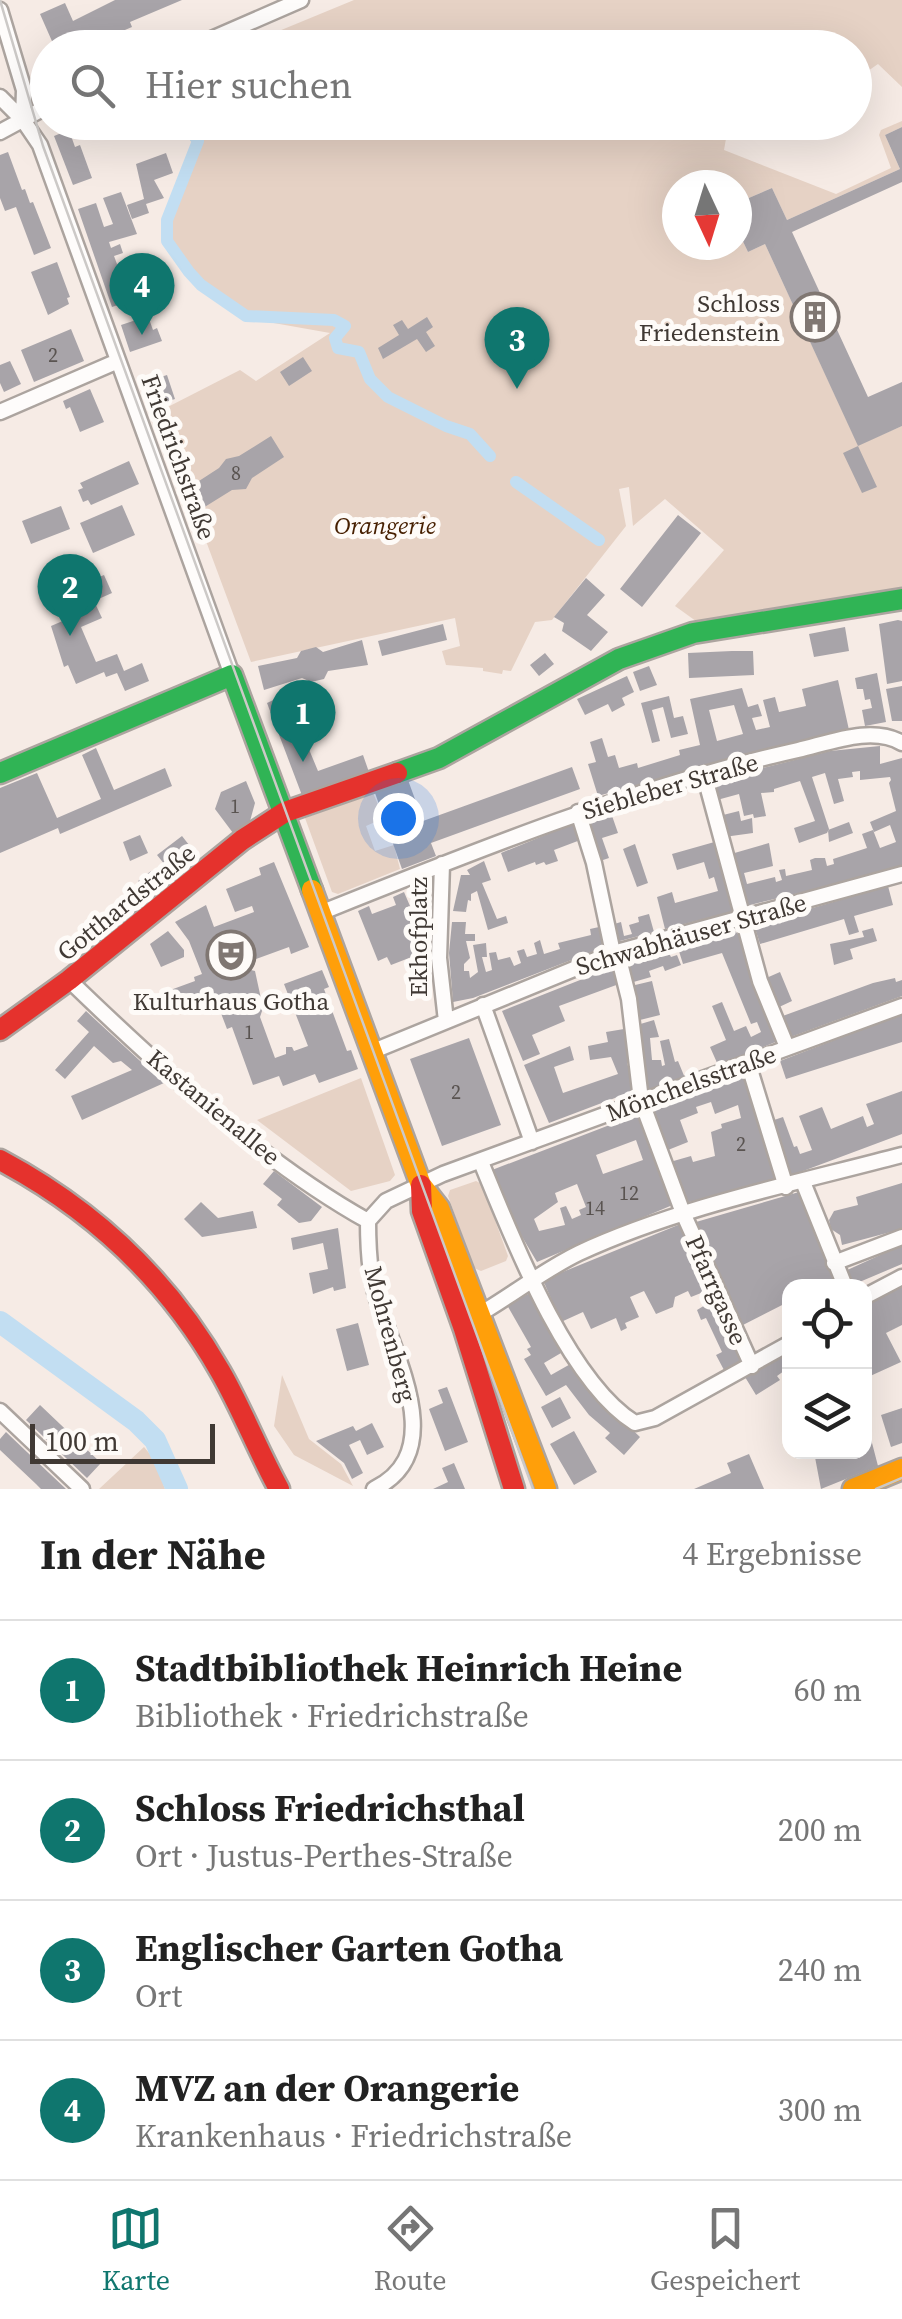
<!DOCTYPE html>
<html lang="de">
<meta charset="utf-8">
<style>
:root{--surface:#fff;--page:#f2f2f2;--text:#222;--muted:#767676;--line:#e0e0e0;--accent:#0f766e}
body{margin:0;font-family:"Source Serif 4",serif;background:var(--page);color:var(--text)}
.controls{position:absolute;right:30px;bottom:30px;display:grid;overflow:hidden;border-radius:20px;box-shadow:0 10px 40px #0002}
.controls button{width:90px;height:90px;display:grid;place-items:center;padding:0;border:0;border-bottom:2px solid var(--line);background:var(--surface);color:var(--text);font:50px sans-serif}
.compass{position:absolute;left:662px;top:170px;width:90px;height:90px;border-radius:50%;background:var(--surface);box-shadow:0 10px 40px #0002;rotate:176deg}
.scale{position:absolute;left:30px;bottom:25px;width:185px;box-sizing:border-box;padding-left:10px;border:5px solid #403934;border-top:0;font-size:28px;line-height:35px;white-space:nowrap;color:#403934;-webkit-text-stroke:8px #fefbf8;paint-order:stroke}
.you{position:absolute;left:398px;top:818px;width:35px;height:35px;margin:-25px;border:8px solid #fff;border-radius:50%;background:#1a73e8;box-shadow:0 0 0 15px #1a73e833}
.badge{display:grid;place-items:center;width:65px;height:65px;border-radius:50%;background:var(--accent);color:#fff;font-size:32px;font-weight:700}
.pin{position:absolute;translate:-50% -82px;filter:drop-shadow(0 2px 5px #0008)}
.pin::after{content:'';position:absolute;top:52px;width:35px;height:30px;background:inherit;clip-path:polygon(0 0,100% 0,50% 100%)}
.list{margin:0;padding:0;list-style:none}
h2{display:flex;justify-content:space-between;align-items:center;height:130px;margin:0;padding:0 40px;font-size:42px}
h2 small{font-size:32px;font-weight:400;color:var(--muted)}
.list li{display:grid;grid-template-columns:65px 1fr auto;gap:30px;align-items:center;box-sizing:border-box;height:140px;padding:0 40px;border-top:2px solid var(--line)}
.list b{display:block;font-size:38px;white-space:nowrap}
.list p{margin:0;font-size:32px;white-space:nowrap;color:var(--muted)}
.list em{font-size:32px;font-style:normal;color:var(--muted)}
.icon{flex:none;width:55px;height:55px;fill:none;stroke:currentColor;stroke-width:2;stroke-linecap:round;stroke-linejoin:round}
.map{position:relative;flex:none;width:902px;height:1489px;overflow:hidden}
.search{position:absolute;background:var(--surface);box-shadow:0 10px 40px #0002;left:30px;right:30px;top:30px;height:110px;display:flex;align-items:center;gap:25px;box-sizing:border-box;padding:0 35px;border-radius:55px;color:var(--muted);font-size:38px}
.sheet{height:690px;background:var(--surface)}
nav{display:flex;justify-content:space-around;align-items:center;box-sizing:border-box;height:140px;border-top:2px solid var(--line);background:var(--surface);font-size:28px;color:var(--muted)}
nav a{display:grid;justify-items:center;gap:5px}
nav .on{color:var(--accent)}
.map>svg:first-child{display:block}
</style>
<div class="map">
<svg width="902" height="1489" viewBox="0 0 902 1489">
<rect width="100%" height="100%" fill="#f6ebe5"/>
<!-- green -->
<path fill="#e6d2c5" d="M354 0H902V87L878 64 855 80 854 48 240 47Z
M902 121V127L885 135 900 169 787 220 772 188 737 203V185H677V245H737V229L748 252 765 244 858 445 902 426V591L803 609 797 604 700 624 675 606 724 550 665 499 633 526 629 487 619 489 626 526 552 620 535 622 511 671 503 670 502 674 483 671V668L446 665 442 651 460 646 455 618 251 662 158 412 240 370 256 381 330 333 246 318 201 289 166 242 165 218 193 144 177 123H769L727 133 724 150 836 194 891 168 879 135 881 130Z
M373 793 384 818 366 826 375 851 394 845 400 869 338 894 332 892 305 818Z
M361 1078 395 1175 390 1181 351 1191 257 1120Z
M476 1181 482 1184 508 1256 506 1261 481 1271 474 1268 448 1196 450 1190Z
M282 1375 309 1439 341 1464 353 1486 294 1455 274 1426Z
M144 1447 154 1459 165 1489H99Z"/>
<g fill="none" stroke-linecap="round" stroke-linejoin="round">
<!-- canal -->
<path stroke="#c2def2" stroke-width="12" d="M185 122 198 141 167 220V241L189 272 201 285 246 316 334 320 345 326 335 338 338 348 359 352 370 379 388 397 446 426 470 434 490 456
M516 482 599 540"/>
<!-- river -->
<path stroke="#c2def2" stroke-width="22" d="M0 1322 136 1421 155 1440 177 1489"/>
</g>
<!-- building -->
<path fill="#a8a4a9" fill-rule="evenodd" d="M115 0H182L130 22 132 27 106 38 105 34 73 48H55L40 14 65 3 73 21Z
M902 127V182L792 232 868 397 902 382V426L858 446 765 244 748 252 737 229V203L772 188 787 220 900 169 885 135Z
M69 130 75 147 80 145 92 178 73 185 54 136Z
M8 152 22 190 25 189 30 203 33 202 51 248 34 255 16 207 5 211 0 198V155Z
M166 153 173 173 154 180 164 198 146 204 149 213 132 219 127 205 144 199 136 164Z
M121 192 137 234 109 242 111 248 120 244 123 253 114 256 117 264 126 260 134 280 148 274 151 282 133 288 130 281 124 284 130 301 112 307 78 209 96 203 104 227 113 224 103 198Z
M57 262 70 297 67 298 69 304 48 315 31 272Z
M148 316 153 330 157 328 162 341 130 352 121 325Z
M427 317 433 327 426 332 435 346 426 352 417 339 383 359 378 348 399 335 393 325 402 320 408 329Z
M71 329 84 361 34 382 21 350Z
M303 357 312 371 289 386 280 372Z
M10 361 21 384 4 392 0 383V365Z
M167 375 175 399 150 407 142 383Z
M90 389 104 422 80 432 70 407 66 409 63 401Z
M271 436 284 457 252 478 246 489 232 490 195 513 182 492 219 468 226 459 239 456Z
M858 446 877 487 862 493 843 453Z
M129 461 139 484 91 505 88 500 83 502 78 490 83 488 80 483Z
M122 505 135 535 93 553 80 523Z
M61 506 70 529 31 544 22 521Z
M678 515 701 533 642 607 620 589Z
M104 575 112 593 94 601 102 618 81 627 96 662 117 654 124 671 142 663 149 681 125 691 117 673 106 677 104 672 76 684 68 665 64 667 51 626 79 614 76 608 88 603 80 585Z
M586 578 605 595 587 615 608 632 591 651 562 631 564 623 554 617Z
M898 620 902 621V681L887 684 879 624Z
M443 624 447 640 382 656 378 641Z
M845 627 849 651 814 657 809 634Z
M362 640 368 665 328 671 324 679 311 682 302 678 264 690 258 666 297 658 301 651 316 647 323 652Z
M732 651H753L754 675 689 678 688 653Z
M545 653 554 664 539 676 530 665Z
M649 666 657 685 640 691 633 672Z
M877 673 886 722 865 726 862 710 872 708 870 699 865 700 863 689H857L855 678Z
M627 676 634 692 622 698 625 705 612 712 608 704 585 715 577 699Z
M838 680 849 730 761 750 598 796 588 764 596 762 590 742 602 738 608 757 615 755 619 768 637 763 638 768 680 755 679 750 700 745 690 699 742 688 748 707 758 704 762 716 752 718 756 730 770 727 763 700 775 697 779 712 806 706 802 689ZM734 705 743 734 717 741 709 710Z
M902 686V721H892L886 689Z
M286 694 318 771 363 755 370 775 303 798 267 703Z
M669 696 674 718 683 716 688 734 671 738 663 707 652 710 660 741 652 743 641 703Z
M880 746V764L902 758V868L746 906 731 854 769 843 773 866 744 873 747 884 775 877 776 882 782 880 779 870 785 869 786 876 812 870 810 860 815 858H825L827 866 834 864 833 859 867 848 862 834 873 830 880 848 896 842 890 825 874 832 870 822 896 811 889 783 891 780 890 777 860 780V771L852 772 853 777 838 779 844 801 834 804 825 773 812 777 829 829 827 833 799 843 794 828 815 821 800 781 774 789V792L761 793 766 816 754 818 753 814 744 816 739 794 717 800 712 781 830 751Z
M96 748 114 790 165 768 172 786 60 834 58 828 0 853V788L37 773 57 818 101 799 82 755Z
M572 767 580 789 431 843 436 856 402 869 375 793 408 780 423 821Z
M246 781 255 803 250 821 233 833 215 809 221 792Z
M610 810 618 833 602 838 609 858 597 862 584 819Z
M739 811 741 821 752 818 753 833 724 837 719 816Z
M577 822 583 839 554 850 558 861 546 865 544 862 536 865 535 862 508 872 501 853Z
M849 822 853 833 829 842 828 830Z
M140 835 148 853 130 861 123 842Z
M182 836 193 850 169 870 157 855Z
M718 841 738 910 665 929 657 897 672 892 675 903 718 891 714 877 709 879 704 862 677 870 672 854Z
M635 844 648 883 637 887 623 849Z
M484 861 491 880 482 883 497 919 506 916 508 923 488 930 477 891 471 894V901L468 900 466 912 453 911 461 875H470L467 870Z
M274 862 309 947 291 954 289 947 245 963 247 969 255 971 263 1008 260 1017 275 1058 286 1054V1047H292L294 1051 308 1046 284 984 322 970 329 987 324 989 347 1051 351 1050 358 1069 319 1083 315 1074 283 1086 279 1076 253 1085 232 1027 227 1029 214 995 161 1015 154 996 195 981 194 977 202 974 189 941 175 922 206 905 214 927 254 912 252 906 235 912 226 889 261 875 259 868Z
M151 871 165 888 152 898 138 881Z
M888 886 893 905 854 916 859 932 849 935 844 919 760 944 754 925Z
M404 892 410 906 405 908 414 931 419 928 425 942 419 944 422 953 391 965 387 957 378 961 358 911 369 906 372 914 396 905 393 897Z
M649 914 654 932 616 942 611 925 621 922 624 936 632 934 629 925 639 922 638 917Z
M452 922H466L465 934H475V941H466L470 958 464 964V971H469L470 978 478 972 473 945 486 943 487 957H482L486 972 492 970 489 953 496 952 498 960 510 957 514 966 521 963 517 951 524 949 527 957 537 954 534 943 540 940 544 954 560 949 558 943 591 935 590 929 599 927 605 947 473 998 453 1002 449 953Z
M873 928 877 941 850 949 853 959 834 965 830 944 864 937 862 931Z
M727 930H734L741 937 778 1041 718 1065 710 1047 726 1040 712 1006 722 1002 734 1031 746 1026 751 1037 761 1032 757 1022 751 1024 722 953 683 964 677 945Z
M168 931 184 950V957L161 967 150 944Z
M668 951 671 957 677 955 681 965 665 971 663 966 649 971 651 977 630 983 625 964Z
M613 967 619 984 559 1006 565 1021 532 1035 540 1054 523 1061 502 1011Z
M780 972 792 1001 777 1008 764 979Z
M895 978 896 982 902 980V996L788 1038 780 1017 873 983Z
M652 981 660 1015 640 1020 631 986Z
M86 1011 164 1083 82 1120 71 1096 132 1070 121 1061 113 1063 94 1046 65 1079 55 1070 89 1032 77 1021Z
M902 1014V1042L786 1079 780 1061Z
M654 1020 659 1037 650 1038 652 1060H661L662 1066 665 1065 660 1041 669 1039 675 1062 678 1061 685 1078 646 1093 637 1025Z
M624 1029 630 1063H627L636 1090 549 1123 524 1065 570 1046 574 1060 554 1067 563 1093 618 1074 611 1057 590 1060 588 1046 608 1042 606 1032Z
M469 1038 501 1125 442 1146 410 1059Z
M749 1073 779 1181 685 1203 670 1162 691 1156 693 1162 715 1156 711 1132 722 1128 721 1124 741 1118 738 1105 715 1114 711 1102 696 1107 698 1113 680 1120 688 1142 668 1150 653 1109Z
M902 1091V1134L787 1177 768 1122 783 1117 794 1147 797 1146 800 1154 812 1150 799 1116 822 1107 831 1129 863 1116 867 1127 874 1124 866 1104Z
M641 1113 675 1204 537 1262 505 1208 492 1170ZM636 1140 643 1160 603 1174 596 1155ZM577 1184 586 1207 579 1210 581 1215 572 1219 566 1206 560 1208 565 1225 539 1231 534 1219 558 1202 555 1193Z
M274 1171 322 1207 311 1221 299 1223 277 1205 282 1199 263 1184Z
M902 1183V1229L842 1245 840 1235 831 1229 829 1220 834 1211 858 1205 856 1197Z
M799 1192 840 1286H790V1301L741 1326 696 1222Z
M201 1202 218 1218 253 1211 257 1228 202 1237 184 1219Z
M683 1223 711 1289 691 1297 688 1291 675 1297 673 1307 656 1314 644 1291 630 1297 639 1317 625 1323 627 1328 621 1331 616 1318 591 1329 583 1312 561 1322 543 1280Z
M338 1228 346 1288 334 1291 333 1287 313 1294 309 1273 328 1269 323 1243 293 1250 291 1238Z
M902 1245V1264L850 1286 843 1272Z
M902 1287V1325L886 1333 901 1362 868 1377 864 1369V1305Z
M532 1292 561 1353 544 1363 551 1375 574 1362 602 1401 640 1437 624 1455 605 1438 610 1433 589 1415 566 1385 546 1396 524 1359 531 1355 527 1349 531 1347 507 1305Z
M715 1299 743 1359 724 1370 716 1355 722 1352 706 1318 701 1320 697 1310Z
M358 1323 369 1365 347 1371 336 1329Z
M790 1348V1374L787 1376 784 1371 777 1376 780 1380 756 1395 745 1377Z
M447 1387 468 1442 445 1451 429 1409 443 1403 438 1390Z
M560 1397 571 1418 552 1428 541 1407Z
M40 1405 101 1463 87 1478 26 1420Z
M902 1408V1443L891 1447 881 1415Z
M864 1412 878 1466 821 1489 814 1452H864Z
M372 1423 384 1447 367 1455 360 1440 349 1445 363 1473 352 1479 344 1463 316 1441 353 1426 356 1431Z
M574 1431 597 1472 574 1485 550 1444Z
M6 1432 48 1472 66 1489H41L36 1484 0 1450V1439Z
M749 1454 764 1489H694L731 1473 727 1463Z
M454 1463 465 1489H433L448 1482 442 1468Z"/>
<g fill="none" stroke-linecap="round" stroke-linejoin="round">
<!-- street casing -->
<g stroke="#aca49f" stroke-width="19">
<path id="street" d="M0 10 24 90 23 120
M191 48 301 0
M0 97 23 120 40 145 232 675
M0 132 48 106
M0 412 118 361
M704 774 760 981 787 1047
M578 812 594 863 613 953
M442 864 439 958 446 1021
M320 913C477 850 633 787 798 750 829 743 872 725 902 743
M617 951 629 999 641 1100 683 1213 752 1366
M69 980C157 1065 262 1162 368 1221
M483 1005 532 1142
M371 1052 613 953 902 874
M748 1063 786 1187
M481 1162C511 1235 567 1381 635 1423L655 1418 790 1343
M803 1182 845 1286
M368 1221 386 1201 443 1174 902 1006
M368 1221C368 1244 369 1270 375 1292 391 1351 452 1451 374 1489
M834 1263 902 1237
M864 1297 902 1277
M488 1309C519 1290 546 1269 579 1253 678 1207 796 1183 902 1155
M0 1411 82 1489"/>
</g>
<!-- fast casing -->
<g stroke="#aca49f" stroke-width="25">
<path id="fast" d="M0 773 232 675 312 890
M397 773 439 758 619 659 693 633 902 599"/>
</g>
<!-- slow casing -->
<g stroke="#aca49f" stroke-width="25">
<path id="slow" d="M312 890 421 1185 439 1208 546 1489
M853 1489 902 1469"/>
</g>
<!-- jam casing -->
<g stroke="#aca49f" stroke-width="25">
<path id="jam" d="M0 1030 69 980 242 840 285 812 397 773
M0 1160C94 1210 167 1278 220 1371 242 1409 258 1451 279 1489
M421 1185 422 1211 464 1329 514 1489"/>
</g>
<!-- street -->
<use href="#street" stroke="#fefcfb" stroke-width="14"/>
<!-- fast -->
<use href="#fast" stroke="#30b455" stroke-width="20"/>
<!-- slow -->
<use href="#slow" stroke="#ff9f0a" stroke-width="20"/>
<!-- jam -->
<use href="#jam" stroke="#e5322d" stroke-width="20"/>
<!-- tram -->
<path stroke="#ccc9c7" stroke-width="2.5" d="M0 0 43 146 533 1489
M876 1489 902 1478"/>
</g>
<!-- icons -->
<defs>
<g id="building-ring" transform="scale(2.5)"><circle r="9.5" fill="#fefbf8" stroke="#807772" stroke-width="1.5"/><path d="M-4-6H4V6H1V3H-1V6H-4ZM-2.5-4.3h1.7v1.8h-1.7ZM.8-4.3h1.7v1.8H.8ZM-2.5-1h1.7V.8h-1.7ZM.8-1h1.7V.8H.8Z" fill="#807772"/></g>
<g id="theatre-ring" transform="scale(2.5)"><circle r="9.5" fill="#fefbf8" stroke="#807772" stroke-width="1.5"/><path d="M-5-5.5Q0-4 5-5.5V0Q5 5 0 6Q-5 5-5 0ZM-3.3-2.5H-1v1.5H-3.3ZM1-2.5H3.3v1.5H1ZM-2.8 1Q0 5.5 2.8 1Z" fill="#807772"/></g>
</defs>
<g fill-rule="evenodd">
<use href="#building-ring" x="815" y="317"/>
<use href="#theatre-ring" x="231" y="955"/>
</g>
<g text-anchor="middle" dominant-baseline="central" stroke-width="10" stroke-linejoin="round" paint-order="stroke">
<!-- number labels -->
<g font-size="20" fill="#5a5451">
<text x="53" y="355">2</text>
<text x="236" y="473">8</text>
<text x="235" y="806">1</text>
<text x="249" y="1032">1</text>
<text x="456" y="1092">2</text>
<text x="741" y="1144">2</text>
<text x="629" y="1193">12</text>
<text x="595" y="1208">14</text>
</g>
<!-- poi labels -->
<g font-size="25" fill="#403934" stroke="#fefbf8" text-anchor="end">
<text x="780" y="303">Schloss<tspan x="780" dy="29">Friedenstein</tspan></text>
<text x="231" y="1001" text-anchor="middle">Kulturhaus Gotha</text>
</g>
<!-- street labels -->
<g font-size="25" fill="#403934" stroke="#fefbf8">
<text transform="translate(179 457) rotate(70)">Friedrichstraße</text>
<text transform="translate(670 786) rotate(-16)">Siebleber Straße</text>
<text transform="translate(126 902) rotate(-39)">Gotthardstraße</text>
<text transform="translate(691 934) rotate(-16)">Schwabhäuser Straße</text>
<text transform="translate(418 937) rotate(-90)">Ekhofplatz</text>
<text transform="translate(691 1083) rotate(-20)">Mönchelsstraße</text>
<text transform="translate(214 1107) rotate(40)">Kastanienallee</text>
<text transform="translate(717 1290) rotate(66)">Pfarrgasse</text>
<text transform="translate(391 1334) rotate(75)">Mohrenberg</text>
</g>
<!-- park labels -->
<g font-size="25" font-style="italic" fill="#461f00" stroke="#fefbf8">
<text x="385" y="525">Orangerie</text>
</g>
</g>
</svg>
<div class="controls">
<button><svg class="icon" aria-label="locate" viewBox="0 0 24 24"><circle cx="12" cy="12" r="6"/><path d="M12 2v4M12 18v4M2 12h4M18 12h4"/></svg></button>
<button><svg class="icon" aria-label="layers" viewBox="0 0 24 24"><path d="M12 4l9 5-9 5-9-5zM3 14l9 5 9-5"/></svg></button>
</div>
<svg class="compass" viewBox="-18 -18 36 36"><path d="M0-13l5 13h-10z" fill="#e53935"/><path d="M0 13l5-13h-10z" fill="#767676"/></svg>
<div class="scale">100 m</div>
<div class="you"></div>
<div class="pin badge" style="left:303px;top:762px">1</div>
<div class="pin badge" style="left:70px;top:636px">2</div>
<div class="pin badge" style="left:517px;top:389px">3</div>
<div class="pin badge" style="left:142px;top:335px">4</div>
<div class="search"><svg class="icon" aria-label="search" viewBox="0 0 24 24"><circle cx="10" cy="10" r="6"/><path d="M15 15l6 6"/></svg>Hier suchen</div>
</div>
<section class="sheet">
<h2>In der Nähe<small>4 Ergebnisse</small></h2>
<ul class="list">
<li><span class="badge">1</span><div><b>Stadtbibliothek Heinrich Heine</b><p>Bibliothek · Friedrichstraße</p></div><em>60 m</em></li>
<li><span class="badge">2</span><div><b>Schloss Friedrichsthal</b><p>Ort · Justus-Perthes-Straße</p></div><em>200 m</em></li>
<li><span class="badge">3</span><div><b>Englischer Garten Gotha</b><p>Ort</p></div><em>240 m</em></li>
<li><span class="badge">4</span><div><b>MVZ an der Orangerie</b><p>Krankenhaus · Friedrichstraße</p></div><em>300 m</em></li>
</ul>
</section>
<nav>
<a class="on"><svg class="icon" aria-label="map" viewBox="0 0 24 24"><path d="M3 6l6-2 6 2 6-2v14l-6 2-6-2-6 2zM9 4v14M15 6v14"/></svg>Karte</a>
<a><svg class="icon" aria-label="directions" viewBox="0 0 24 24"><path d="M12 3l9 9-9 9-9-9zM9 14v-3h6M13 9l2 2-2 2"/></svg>Route</a>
<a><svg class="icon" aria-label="saved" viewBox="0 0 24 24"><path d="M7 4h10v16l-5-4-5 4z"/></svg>Gespeichert</a>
</nav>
